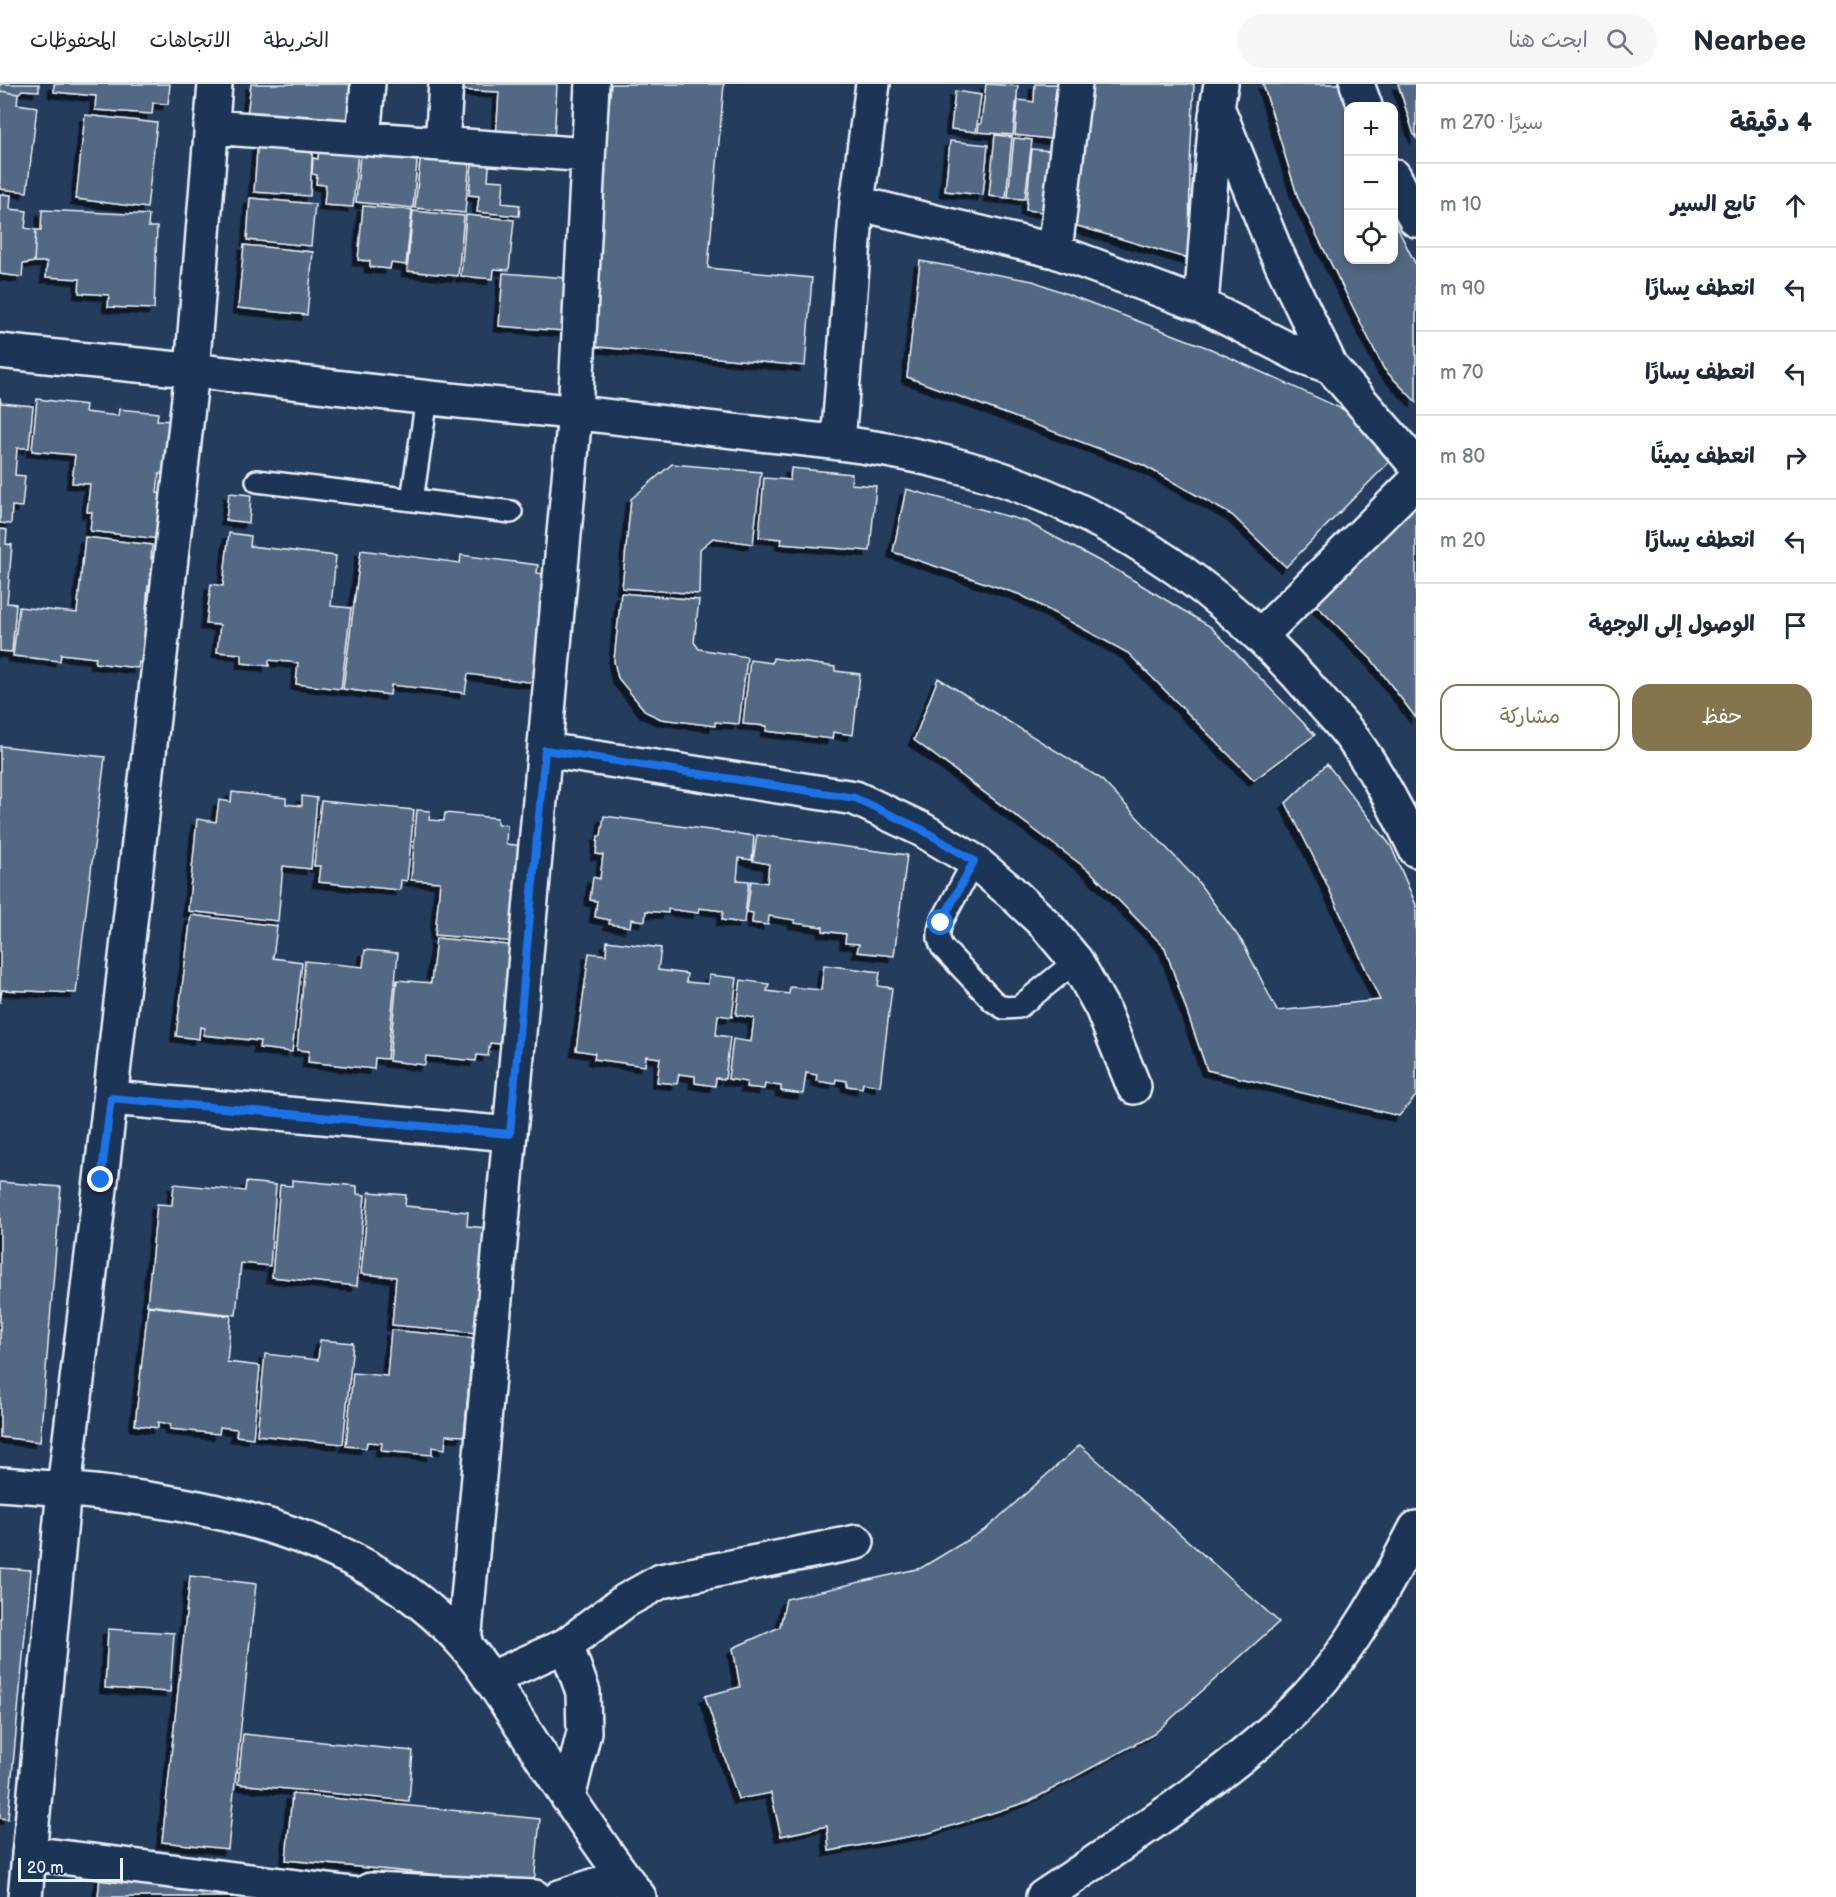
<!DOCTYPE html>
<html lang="ar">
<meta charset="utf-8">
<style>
:root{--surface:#fff;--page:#f6f6f7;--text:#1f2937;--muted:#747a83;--line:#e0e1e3;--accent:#84754c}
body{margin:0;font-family:"Balsamiq Sans","Playpen Sans Arabic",sans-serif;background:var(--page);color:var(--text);direction:rtl}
.controls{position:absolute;right:18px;top:18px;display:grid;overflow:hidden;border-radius:12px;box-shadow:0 3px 9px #0003}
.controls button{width:54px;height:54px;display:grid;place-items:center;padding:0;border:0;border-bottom:2px solid var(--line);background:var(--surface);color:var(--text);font:30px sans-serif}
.scale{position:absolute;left:18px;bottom:15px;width:105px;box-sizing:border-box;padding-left:6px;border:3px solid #e8f1f8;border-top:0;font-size:16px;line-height:21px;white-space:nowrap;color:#e8f1f8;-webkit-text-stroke:4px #1d3557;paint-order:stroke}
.stop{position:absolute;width:18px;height:18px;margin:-14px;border:4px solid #1a73e8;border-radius:50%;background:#fff}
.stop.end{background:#1a73e8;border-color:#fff;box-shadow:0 2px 6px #0008}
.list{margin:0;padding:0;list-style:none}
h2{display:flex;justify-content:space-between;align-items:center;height:78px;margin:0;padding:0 24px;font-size:26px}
h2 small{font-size:20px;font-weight:400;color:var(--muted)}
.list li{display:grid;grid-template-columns:39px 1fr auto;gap:18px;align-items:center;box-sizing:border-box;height:84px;padding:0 24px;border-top:2px solid var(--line)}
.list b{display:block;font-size:22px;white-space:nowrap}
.list em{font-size:20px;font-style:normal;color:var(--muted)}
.actions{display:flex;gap:12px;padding:18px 24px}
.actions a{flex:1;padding:14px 0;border:2px solid var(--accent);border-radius:18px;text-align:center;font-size:21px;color:var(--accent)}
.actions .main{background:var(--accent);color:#fff}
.icon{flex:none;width:33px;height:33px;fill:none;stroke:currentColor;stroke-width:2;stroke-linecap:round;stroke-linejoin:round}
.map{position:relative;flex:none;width:1416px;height:1813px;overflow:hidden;direction:ltr}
header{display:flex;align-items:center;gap:36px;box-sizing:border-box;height:84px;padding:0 30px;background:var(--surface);border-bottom:2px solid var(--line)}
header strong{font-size:28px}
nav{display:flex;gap:33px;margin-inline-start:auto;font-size:21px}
.search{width:420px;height:54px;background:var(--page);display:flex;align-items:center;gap:15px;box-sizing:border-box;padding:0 21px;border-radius:33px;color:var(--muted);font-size:22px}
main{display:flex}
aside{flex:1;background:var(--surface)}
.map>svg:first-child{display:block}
</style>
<header>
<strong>Nearbee</strong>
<div class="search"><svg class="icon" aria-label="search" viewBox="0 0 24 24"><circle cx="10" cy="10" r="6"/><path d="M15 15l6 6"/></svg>ابحث هنا</div>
<nav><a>الخريطة</a><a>الاتجاهات</a><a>المحفوظات</a></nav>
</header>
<main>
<aside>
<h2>4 دقيقة<small>سيرًا · 270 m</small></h2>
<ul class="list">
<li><svg class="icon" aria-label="ahead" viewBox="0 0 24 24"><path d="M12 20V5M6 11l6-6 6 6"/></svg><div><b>تابع السير</b></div><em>10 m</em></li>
<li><svg class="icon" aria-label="left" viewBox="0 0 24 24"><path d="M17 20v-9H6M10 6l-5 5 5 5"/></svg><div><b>انعطف يسارًا</b></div><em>90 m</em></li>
<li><svg class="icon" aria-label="left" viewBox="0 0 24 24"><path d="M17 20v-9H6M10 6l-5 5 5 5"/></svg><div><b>انعطف يسارًا</b></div><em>70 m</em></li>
<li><svg class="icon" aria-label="right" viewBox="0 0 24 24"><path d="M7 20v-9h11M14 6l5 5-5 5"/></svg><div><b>انعطف يمينًا</b></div><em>80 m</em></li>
<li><svg class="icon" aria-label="left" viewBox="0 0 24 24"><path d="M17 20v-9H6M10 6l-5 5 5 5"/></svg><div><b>انعطف يسارًا</b></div><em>20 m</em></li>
<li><svg class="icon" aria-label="arrive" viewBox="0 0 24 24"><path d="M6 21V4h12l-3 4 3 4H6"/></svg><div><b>الوصول إلى الوجهة</b></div></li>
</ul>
<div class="actions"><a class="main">حفظ</a><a>مشاركة</a></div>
</aside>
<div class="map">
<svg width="1416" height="1813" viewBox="0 0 1416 1813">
<defs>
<filter id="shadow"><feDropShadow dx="-5.5" dy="5.5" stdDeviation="0" flood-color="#0009"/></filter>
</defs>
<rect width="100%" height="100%" fill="#253d5d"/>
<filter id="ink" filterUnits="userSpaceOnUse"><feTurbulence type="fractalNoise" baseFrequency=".0167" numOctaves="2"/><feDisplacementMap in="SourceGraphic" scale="12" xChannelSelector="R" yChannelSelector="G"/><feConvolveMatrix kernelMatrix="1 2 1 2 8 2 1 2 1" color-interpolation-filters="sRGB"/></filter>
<g filter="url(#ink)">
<!-- building -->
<path fill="#536782" stroke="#e8f1f8" stroke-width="1.5" filter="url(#shadow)" d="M0 0H39V7L22 6 18 10 0 7Z
M54 0H170L168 20 153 19 152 30 95 26 96 12 54 8Z
M251 0H355L351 43 247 31Z
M458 0H557L554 57 496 54 499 8 457 6Z
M611 0H724L708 184 812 194 805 282 588 262Z
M986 0 1018 2 1013 51 978 48 979 40H981Z
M1035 0H1058L1057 11 1064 12 1060 56 1015 51 1018 16 1034 18Z
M1087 0H1194L1190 80 1189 175 1074 141Z
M1263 0H1340L1348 28V176H1394V137L1416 181V318L1384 285 1298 114Z
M1398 0H1416V54L1414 51Z
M0 7 18 10 17 20 37 23 27 108 0 105Z
M955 7 981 11 976 48 951 45Z
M85 31 157 39 147 124 76 115Z
M995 51 1012 53 1006 114 989 112Z
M258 53 313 57 310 112 254 108Z
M1014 54 1032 56 1025 115 1008 114Z
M950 57 988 61 983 111 945 107Z
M319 63 358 66 353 123 324 121 326 101 316 100 317 91 312 90 313 74 318 75Z
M1032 65 1060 68 1054 129 1026 126Z
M421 69 470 74 465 129 415 124Z
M473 69 490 71 488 96 504 97 502 119 520 121 519 132 477 128 479 112 469 111Z
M360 71 417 77 413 124 356 118Z
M0 110 11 111 10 125 27 127 25 144 36 146 34 178 23 180 22 193 0 190Z
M250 114 315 120 311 162 247 156Z
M363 122 412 126 406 181 391 179 390 185 370 183V177L358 176Z
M42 126 149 131 148 143H157L154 225 108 223 109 211 79 209 80 195 46 193 47 178H34L36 146H41Z
M413 127 464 132 458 192 407 187Z
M466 131 514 136 509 186 494 185 493 195 461 192Z
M244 161 313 168 307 231 238 224Z
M920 177 1033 197 1211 265 1364 335 1397 370 1286 483 1232 431 1143 381 907 293Z
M503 189 567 194 564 247 499 242Z
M0 313 1 319 33 322 29 364H17L15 391 25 392 22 423 12 422 11 440 0 439Z
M37 315 86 321 85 328 118 332 119 325 158 329 157 336 172 337 166 391 159 390 157 409 164 410 159 455 90 447 92 428H87L90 400 72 399 75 371 32 367Z
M672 380 761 388 753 460 713 454 700 465 699 510 622 504 631 415Z
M791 384 852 390 851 400 876 402 870 467 781 460 782 455 759 453 764 394 790 396Z
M906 405 1025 437 1118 487 1211 543 1315 651 1254 696 1128 569 1021 511 893 468Z
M229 409 251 411 249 439 226 436Z
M1416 423V634L1372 576 1315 520Z
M0 445 7 446 6 460 12 461 7 519 16 520 12 568 0 567Z
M229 449 251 452 250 462 336 472 331 522 351 524 341 605 296 600 298 579 269 576V582L242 579V570L217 568 220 541 206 540 211 500 223 502Z
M85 453 152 461 151 475 159 477 156 503 148 502 146 525 154 526 148 579 139 578 138 584 95 579 96 574 61 570 60 577 13 572 19 523 77 529Z
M361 466 460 479 461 471 538 481 537 489 548 491 536 599 468 590 465 609 391 601 390 611 343 605Z
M621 509 699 516 694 558 699 565 747 573 739 640 715 638V642L661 635 646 628 618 594 614 577Z
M773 574 835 583V587L860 590 853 651 833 648 832 655 766 647 767 642 743 640 750 576 772 579Z
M938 594 1100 694 1196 795 1243 859 1277 927 1380 916 1323 792 1286 719 1327 680 1391 762 1416 821V1012L1399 1032 1207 986 1165 864 1091 788 914 656Z
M0 662 105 673 76 909 2 906 0 919Z
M232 708 286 714V720L302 722V712L317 714 311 785 283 782 278 837 188 827 197 735 216 738 219 716 231 718Z
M321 717 414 726 407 797 401 796 400 806 318 798 320 782H314Z
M417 726 430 727 429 736 444 737 445 729 497 734V740L507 741 506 760 524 762 516 858 435 851 440 798 411 796Z
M604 732 754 752 752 776 739 774 737 796 749 797 744 839 722 836 723 827 699 824 698 829 668 825V829L646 827 645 837 631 835 630 843 609 840 610 836 595 833 597 817 590 816 593 793 600 795 603 771 596 770 598 752H601Z
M757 751 907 771 894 872 857 868 859 860 845 859 846 850 823 847V843L794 839 795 836 769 832 768 841 752 839 753 829 747 828 751 797 767 799 769 780 753 777Z
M191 831 277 842 273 874 302 878 292 968 259 964 260 957 203 951 205 944 200 943 199 955 176 952Z
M436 854 518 862 510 961 490 959 488 972 477 971 476 977 426 972 425 981 389 977 397 896 431 899Z
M607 857 661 864 658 886 687 890 686 898 708 900 709 891 737 894 732 933 718 931 716 951 730 953 725 995 716 994 715 1002 695 999V992L679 990 677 1000 657 998 660 974 646 972 645 982 594 975 595 969 576 966 589 869 606 871Z
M365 866 398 869 387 975 375 974 374 985 308 978 309 967 297 966 305 877 363 883Z
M824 881 880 888 878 902 892 904 880 1002 863 999 862 1004 847 1002V997L836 995 835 1000 816 997 817 991 806 989 803 1010 781 1007V1002L765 1000 764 1005 746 1003 747 998 728 995 733 955 751 958 754 934 736 931 741 896 769 900 767 907 789 910 790 903 821 906Z
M292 1096 357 1102V1110L365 1111 357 1202 272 1193 280 1101 292 1102Z
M0 1098 61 1103 40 1358 0 1353Z
M246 1098 276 1101 270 1182 241 1179 236 1231 147 1221 157 1120 172 1121 174 1100 245 1107Z
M369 1108 406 1111 405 1122 468 1128 467 1142 486 1144 477 1249 392 1241 396 1193 361 1190Z
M148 1222 231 1232 227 1278 260 1282 253 1354 236 1352 237 1345 220 1343 219 1350 170 1345 171 1340 158 1338V1344L135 1341Z
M391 1246 473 1254 464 1352 446 1351 445 1365 432 1363V1371L381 1367 382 1359 367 1358 366 1364 346 1362 353 1289 387 1292Z
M320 1256 353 1259 343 1360 257 1351 265 1270 318 1276Z
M1080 1361 1279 1538 1154 1650 1030 1717 929 1749 829 1767 827 1742 781 1752 771 1709 738 1715 705 1612 740 1603 733 1564 780 1543 786 1515 921 1484 986 1445Z
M0 1484 31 1486 8 1735 0 1734Z
M190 1492 256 1500 228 1765 162 1758Z
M108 1545 174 1549 170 1608 105 1604Z
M243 1650 413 1667 409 1717 238 1700Z
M292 1710 540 1735 534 1800 286 1776Z
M101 1782 289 1813H98Z"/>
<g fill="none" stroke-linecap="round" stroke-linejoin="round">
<!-- lane casing -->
<g stroke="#e8f1f8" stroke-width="26">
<path id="lane" d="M257 397 511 428
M412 416 427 314
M974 777 941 839 939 847V855L942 863 993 917 1004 924 1019 923 1076 877"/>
</g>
<!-- street casing -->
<g stroke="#e8f1f8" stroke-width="38">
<path id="street" d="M1221 0 1217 23 1275 166 1331 283 1416 381
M1357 0 1365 22
M211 43 588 71
M363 54 368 0
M442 60 446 0
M1394 92 1416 136
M857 119 1055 167 1201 221 1301 272 1331 283
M1055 167 1075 0
M1201 221 1216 31
M0 267C63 274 127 280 190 286 290 297 390 311 490 320 577 328 664 339 751 349 816 356 883 362 947 379 1092 415 1221 499 1317 613 1329 627 1342 640 1353 655 1378 689 1398 728 1416 766
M838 359 857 119 873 0
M1261 551 1416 397
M545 666 855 714 921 745 974 777 1011 808 1046 841 1076 877 1102 924 1134 1003
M111 1014 510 1050
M0 1400C159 1411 351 1432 464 1560 487 1586 506 1619 526 1649 562 1705 598 1760 639 1813
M464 1559 575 328 592 0
M566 1561 583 1608 584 1648 568 1714
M490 1595 566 1561 625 1517 661 1497 857 1458
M29 1769 360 1811
M25 1813 64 1405 101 1096 192 287 215 0
M359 1813 370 1806 535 1813
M560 1813 623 1792
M1043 1813C1087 1784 1131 1754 1175 1723 1221 1689 1268 1654 1308 1612 1353 1563 1386 1502 1416 1444"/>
</g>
<!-- lane -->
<use href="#lane" stroke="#1d3557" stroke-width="21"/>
<!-- street -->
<use href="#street" stroke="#1d3557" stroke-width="33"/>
</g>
</g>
<g fill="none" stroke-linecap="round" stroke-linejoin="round" filter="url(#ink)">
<!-- route -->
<path stroke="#1a73e8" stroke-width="8" d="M101 1096 111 1014 510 1050 545 666 855 714 921 745 974 777 941 839"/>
</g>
</svg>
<div class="controls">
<button>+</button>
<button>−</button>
<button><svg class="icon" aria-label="locate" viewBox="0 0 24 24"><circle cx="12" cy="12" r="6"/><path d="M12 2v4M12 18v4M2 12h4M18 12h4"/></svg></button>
</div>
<div class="scale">20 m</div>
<div class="stop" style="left:941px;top:839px"></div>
<div class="stop end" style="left:101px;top:1096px"></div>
</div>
</main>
